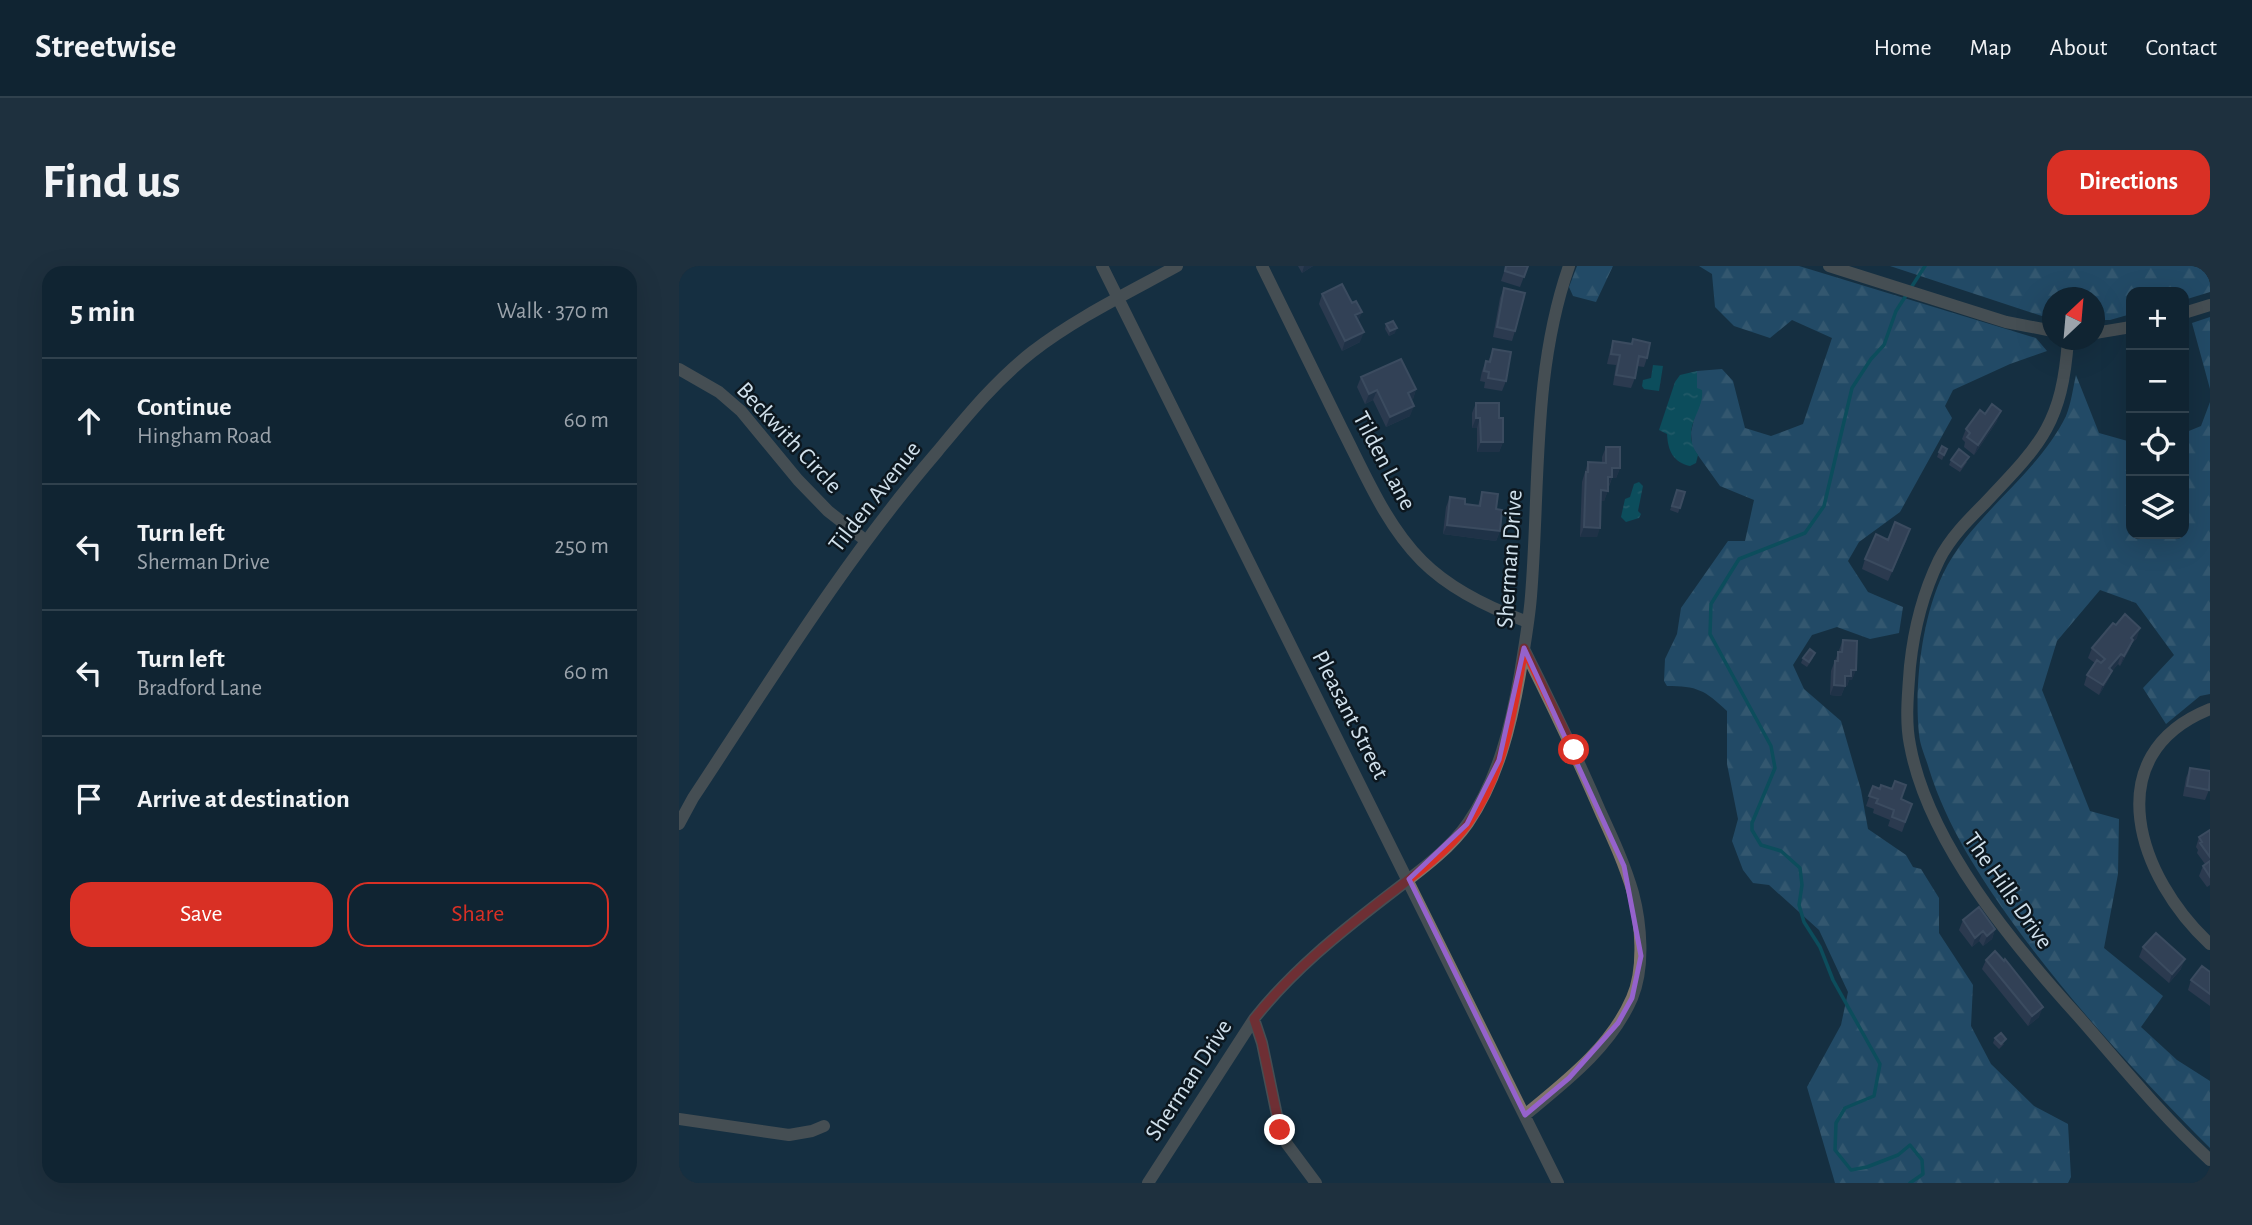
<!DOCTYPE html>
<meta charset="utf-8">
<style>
:root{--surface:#102432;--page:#1e303e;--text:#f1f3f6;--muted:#9ca4ac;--line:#30414d;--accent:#d93025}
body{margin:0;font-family:"Alegreya Sans",sans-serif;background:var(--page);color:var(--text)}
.controls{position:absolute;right:21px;top:21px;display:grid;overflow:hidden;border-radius:14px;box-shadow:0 7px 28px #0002}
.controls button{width:63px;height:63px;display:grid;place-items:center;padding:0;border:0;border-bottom:2px solid var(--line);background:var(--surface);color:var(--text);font:35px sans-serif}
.compass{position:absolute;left:1363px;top:21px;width:63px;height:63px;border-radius:50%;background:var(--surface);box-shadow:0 7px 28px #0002;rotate:26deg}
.stop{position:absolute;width:21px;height:21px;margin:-16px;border:5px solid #d93025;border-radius:50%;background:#fff}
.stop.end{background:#d93025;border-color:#fff;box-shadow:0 2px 7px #0008}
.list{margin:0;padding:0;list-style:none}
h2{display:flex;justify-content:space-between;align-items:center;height:91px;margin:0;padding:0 28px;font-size:30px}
h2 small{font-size:23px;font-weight:400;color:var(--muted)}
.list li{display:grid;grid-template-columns:46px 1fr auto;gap:21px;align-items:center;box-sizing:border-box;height:126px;padding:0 28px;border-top:2px solid var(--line)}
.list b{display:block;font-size:26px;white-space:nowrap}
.list p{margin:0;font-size:23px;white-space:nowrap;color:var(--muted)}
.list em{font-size:23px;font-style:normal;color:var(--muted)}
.actions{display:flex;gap:14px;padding:21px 28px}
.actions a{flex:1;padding:16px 0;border:2px solid var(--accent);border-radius:21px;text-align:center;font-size:24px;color:var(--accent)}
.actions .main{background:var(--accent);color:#fff}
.icon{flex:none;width:38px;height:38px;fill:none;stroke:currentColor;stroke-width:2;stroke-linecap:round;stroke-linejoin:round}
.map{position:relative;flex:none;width:1531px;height:917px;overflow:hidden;border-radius:21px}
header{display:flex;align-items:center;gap:42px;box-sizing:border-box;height:98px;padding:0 35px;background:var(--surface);border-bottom:2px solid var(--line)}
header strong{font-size:33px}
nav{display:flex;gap:38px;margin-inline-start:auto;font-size:24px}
.intro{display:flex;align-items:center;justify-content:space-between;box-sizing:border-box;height:168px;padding:0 42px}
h1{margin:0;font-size:49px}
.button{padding:18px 32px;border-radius:21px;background:var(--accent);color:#fff;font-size:24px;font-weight:700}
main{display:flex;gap:42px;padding:0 42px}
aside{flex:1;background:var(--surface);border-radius:21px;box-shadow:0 7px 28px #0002}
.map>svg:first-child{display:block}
</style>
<header>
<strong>Streetwise</strong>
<nav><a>Home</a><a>Map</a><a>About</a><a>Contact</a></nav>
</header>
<div class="intro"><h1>Find us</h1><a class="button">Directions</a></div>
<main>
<aside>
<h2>5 min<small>Walk · 370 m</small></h2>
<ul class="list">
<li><svg class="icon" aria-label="ahead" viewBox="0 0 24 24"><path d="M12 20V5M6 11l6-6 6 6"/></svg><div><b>Continue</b><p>Hingham Road</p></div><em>60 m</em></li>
<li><svg class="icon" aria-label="left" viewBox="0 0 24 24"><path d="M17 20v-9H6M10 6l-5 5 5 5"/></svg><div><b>Turn left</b><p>Sherman Drive</p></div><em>250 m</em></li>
<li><svg class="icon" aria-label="left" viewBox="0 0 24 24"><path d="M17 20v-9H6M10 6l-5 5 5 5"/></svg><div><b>Turn left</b><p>Bradford Lane</p></div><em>60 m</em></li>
<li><svg class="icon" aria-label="arrive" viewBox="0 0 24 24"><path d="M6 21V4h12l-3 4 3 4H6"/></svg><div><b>Arrive at destination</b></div></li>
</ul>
<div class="actions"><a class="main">Save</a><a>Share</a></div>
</aside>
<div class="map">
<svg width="1531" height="917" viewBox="0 0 1531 917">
<defs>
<pattern id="forest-firs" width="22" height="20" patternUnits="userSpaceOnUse" patternTransform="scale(1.75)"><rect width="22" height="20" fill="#326c92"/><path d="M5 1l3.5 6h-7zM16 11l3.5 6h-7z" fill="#5888a7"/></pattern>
<pattern id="water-ripples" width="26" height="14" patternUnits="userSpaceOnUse" patternTransform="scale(1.75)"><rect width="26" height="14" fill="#00717c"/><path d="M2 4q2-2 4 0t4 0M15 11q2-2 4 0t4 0" fill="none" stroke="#308c95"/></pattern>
</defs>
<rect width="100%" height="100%" fill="#153042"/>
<!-- forest -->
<path fill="url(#forest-firs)" d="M898 0H934L917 36 894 30 890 21Z
M1020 0H1120L1357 72 1368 85 1331 98 1274 124 1266 140 1273 152 1221 246 1180 276 1169 295 1189 326 1224 341 1220 367 1191 373 1158 361 1133 369 1114 399 1125 423 1162 455 1182 524 1189 563 1227 589 1234 601 1242 603 1260 632V667L1294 719 1292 760 1312 798 1355 840 1389 858 1392 911 1389 917H1156L1128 821 1162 759 1169 726 1140 664 1090 619 1074 617 1064 604 1053 575 1059 553 1048 498V445C1026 424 1018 420 988 420L985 415 986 393 998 368 1002 342 1049 275H1066L1075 234 1041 220 1013 181 1012 166 1017 145 1018 105 1043 103 1054 115 1066 162 1092 170 1124 158 1153 72 1113 54 1091 72 1055 60 1036 41 1033 8Z
M1211 0H1531V26L1505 34V26H1452V48L1431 54H1416V32H1374L1372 53Z
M1531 51V123L1513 57Z
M1397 109 1420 167 1452 176V268H1505V167L1522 160 1531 136V428L1521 430 1487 458 1464 422 1495 389 1457 337 1421 324 1378 375 1363 424 1411 545 1440 553 1439 608 1425 682 1484 730 1462 761 1498 794 1531 815V882C1461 812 1394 739 1336 660 1301 611 1268 561 1250 503 1247 492 1241 480 1240 468 1235 419 1243 352 1264 308 1293 248 1357 211 1387 150 1392 138 1394 122 1397 109Z"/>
<!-- water -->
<path fill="url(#water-ripples)" d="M974 99 984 100 980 125 965 123 963 120 964 114 972 112Z
M1018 105V122L1023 124C1026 145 1000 162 1019 189L1017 197 1011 200C994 196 989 185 988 168L980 164 996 116 1001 109Z
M960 216 964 220 959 245 962 248 960 252 947 256 942 251 946 233 951 231 955 218Z"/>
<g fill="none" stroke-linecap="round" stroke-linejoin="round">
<!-- stream -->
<path stroke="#00717c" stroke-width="3.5" d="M1231 917 1244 908 1243 894 1231 879 1219 889 1188 901 1172 904 1156 884 1157 857 1166 842 1195 830 1201 798 1154 714 1141 681 1125 656 1120 639 1123 619 1121 602 1102 585 1082 579 1073 564V557L1096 502 1092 480 1031 368 1032 338 1060 293 1126 267 1145 240 1173 122 1192 93 1205 79 1217 45 1246 0"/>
<!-- minor -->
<path stroke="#7f7469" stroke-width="12" d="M423 0 879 917
M583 0C610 54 636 109 663 163 686 208 707 259 743 295 772 324 810 342 849 356
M1150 0 1327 56 1374 65
M1505 47 1531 39
M1416 67 1452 61
M1389 74C1383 158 1362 178 1306 237 1289 254 1271 272 1260 294 1243 329 1235 362 1231 400 1229 426 1226 455 1231 479 1249 577 1334 678 1399 750 1442 799 1483 850 1531 894
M0 103 40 126 62 145 119 214 149 245 186 274
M845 383C872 437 898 491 922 547 934 573 946 599 954 627 962 657 966 702 953 732 932 781 886 816 846 849
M1531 443C1416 489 1460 613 1531 678
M0 558 14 532C92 414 166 293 258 186 287 151 316 115 353 86 397 52 449 27 498 0
M575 753 583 777 601 864 608 878 637 917
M0 853 110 869 133 865 145 860
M469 917 575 753C613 705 659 668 707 631 735 609 769 586 789 557 819 513 832 460 841 408 845 382 850 356 852 330 861 219 853 106 890 0"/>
</g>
<!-- wall -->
<path fill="#464761" d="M619 0H634L623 7Z
M827 0H849L841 21 822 15Z
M825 22 836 65 833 75 814 71 821 32Z
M643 28 679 55 681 76 663 85 640 38Z
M707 58 716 67 710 70 706 63Z
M954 73 968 92 965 101 958 100 956 112 952 122 934 119 937 99 928 98 931 85 934 75 952 78Z
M814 83 827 115 823 125 805 122 806 116 801 115 803 105 807 95 809 96Z
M682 111 737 123 734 133 732 134 731 150 707 161 694 134 686 138 678 121Z
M797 137 820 152 824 176 820 186H798V162H793V147Z
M1318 155 1295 189 1285 181 1286 176 1283 173 1287 163Z
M927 181 941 202 937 212H933L925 235 922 234 918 271H901L903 216 909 196 923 197V191Z
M1268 183 1263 194 1258 191 1260 186Z
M1272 194 1288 196 1281 206 1270 199Z
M998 224 1001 242 999 247 991 244Z
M803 226 817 243 821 265 817 275 764 268 767 241 771 231 786 238 799 240Z
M1228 273 1209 315 1183 303 1186 293 1209 274Z
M1458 372 1453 377 1450 384 1441 400 1439 398 1433 405 1429 414 1420 429 1405 419 1408 409 1416 397 1409 392 1413 382Z
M1164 374 1173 414H1170L1168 420H1166L1162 430 1151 429 1152 405Z
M1124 392H1134L1128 401 1122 397Z
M1511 502 1530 524 1526 534 1504 530 1507 512Z
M1194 520 1233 538 1223 566 1209 560 1211 554 1194 547 1195 543 1187 540Z
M1531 564V619L1528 621 1520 610 1524 600 1526 598 1518 587 1519 584 1517 581 1520 571Z
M1284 654 1316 663 1313 673 1304 680 1300 675 1293 681 1280 664Z
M1464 681 1502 703 1490 717 1460 691Z
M1307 694 1360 751 1349 760 1303 703Z
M1531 706V740L1509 724 1512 714Z
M1316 772 1325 778 1320 783 1314 777Z"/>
<!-- shaded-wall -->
<path fill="#2c374f" d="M625 0H634L623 7Z
M683 46 679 56 676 49Z
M718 62 716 67 710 70 711 65Z
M685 66 681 76 663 85 666 75Z
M737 123 734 133 725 137 729 127Z
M698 124 694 134 686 138 690 128Z
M735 140 731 150 707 161 711 151Z
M1322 145 1318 155 1295 189 1299 179Z
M797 152H801L798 162H793Z
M802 176H824L820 186H798Z
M933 202H941L937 212H933L929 221H926Z
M922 224 929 225 925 235 919 234Z
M768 259 821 265 817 275 764 268Z
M905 261 921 262 918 271H901Z
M1461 362 1458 372 1453 377 1450 384 1441 400 1452 372Z
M1442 388 1439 398 1433 405 1429 414 1420 429 1430 402Z
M1172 404H1177L1173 414H1170L1168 420H1166L1162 430 1151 429 1155 419Z
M1316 663 1313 673 1304 680 1308 670Z
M1304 665 1300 675 1293 681 1296 672Z
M1506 693 1502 703 1490 717 1493 708Z
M1364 741 1360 751 1349 760 1353 750Z"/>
<!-- building -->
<path fill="#545770" stroke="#686d84" stroke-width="2" d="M827 0H849L845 11 826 5Z
M663 18 673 37 677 35 683 46 676 49 685 66 666 75 643 28Z
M825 22 846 27 836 65 818 61Z
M714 55 718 62 711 65 707 58Z
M954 73 971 77 968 92 960 90 956 112 937 109 941 89 932 88 934 75 953 78Z
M814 83 832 86 827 115 809 112 810 106 805 105 807 95 811 96Z
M722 93 737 123 729 127 735 140 711 151 698 124 690 128 682 111Z
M797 137H820V152H824V176H802L801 152H797Z
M1313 138 1322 145 1299 179 1288 171 1291 167 1287 163 1301 144 1306 148Z
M1263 180 1268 183 1265 189 1260 186Z
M927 181H941V202H933V211H929V225L922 224 921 262 905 261 907 206H909V196L927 197Z
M1280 183 1290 191 1282 201 1272 194Z
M998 224 1006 226 1001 242 993 240Z
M803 226 819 228 817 243 823 244 821 265 768 259 771 231 786 233V238L801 240Z
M1216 256 1231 263 1213 305 1186 293 1197 268 1209 274Z
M1446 348 1461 362 1452 372 1454 374 1445 390 1442 388 1430 402 1433 405 1424 419 1408 409 1418 394 1422 397 1426 393 1413 382 1434 357 1437 359Z
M1164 374 1178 375 1177 404H1172V410H1166V420L1155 419 1156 395H1159V386H1163Z
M1131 383 1136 387 1130 396 1124 392Z
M1511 502 1531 505 1530 524 1508 520Z
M1216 515 1227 519 1222 533 1233 538 1226 556 1213 551 1215 544 1197 537 1199 533 1190 530 1194 520 1201 523 1202 519 1213 523Z
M1531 564V591L1521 577 1523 576 1520 571Z
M1531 595V611L1524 600Z
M1300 641 1316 663 1308 670 1304 665 1296 672 1284 654Z
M1477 667 1506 693 1493 708 1464 681Z
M1316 685 1325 695 1326 693 1364 741 1353 750 1307 694Z
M1523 700 1531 706V728L1512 714Z
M1322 767 1327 773 1322 778 1316 772Z"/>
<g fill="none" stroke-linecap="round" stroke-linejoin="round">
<!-- route -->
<path stroke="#d93025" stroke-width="9" d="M601 864 583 777 575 753C612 706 657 670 704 633 733 611 766 588 788 559 825 509 835 442 845 382L895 484"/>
</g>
<!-- marked area -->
<path d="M0 0H1531V917H0ZM845 382 945 600 962 690 953 732 939 757 890 812 846 849 730 613 788 558 820 494Z" fill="#153042" fill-opacity=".55" fill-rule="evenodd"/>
<path fill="none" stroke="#9562cc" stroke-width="5" stroke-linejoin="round" d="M845 382 945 600 962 690 953 732 939 757 890 812 846 849 730 613 788 558 820 494Z"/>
<g text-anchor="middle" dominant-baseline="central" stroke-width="5" stroke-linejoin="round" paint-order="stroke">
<!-- street labels -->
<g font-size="24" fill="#d1e1ec" stroke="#0c171f">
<text transform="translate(110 172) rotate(47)">Beckwith Circle</text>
<text transform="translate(705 195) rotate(62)">Tilden Lane</text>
<text transform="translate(196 231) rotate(-52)">Tilden Avenue</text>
<text transform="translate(831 293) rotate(-86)">Sherman Drive</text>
<text transform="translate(671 449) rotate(63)">Pleasant Street</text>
<text transform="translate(1329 625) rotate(55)">The Hills Drive</text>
<text transform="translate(510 814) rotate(-57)">Sherman Drive</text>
</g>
</g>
</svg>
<div class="controls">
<button>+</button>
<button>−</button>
<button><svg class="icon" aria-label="locate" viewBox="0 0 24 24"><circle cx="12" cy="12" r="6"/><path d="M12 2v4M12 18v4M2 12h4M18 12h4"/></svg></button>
<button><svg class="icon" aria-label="layers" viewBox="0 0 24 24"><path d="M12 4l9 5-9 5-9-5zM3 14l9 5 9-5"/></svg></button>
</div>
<svg class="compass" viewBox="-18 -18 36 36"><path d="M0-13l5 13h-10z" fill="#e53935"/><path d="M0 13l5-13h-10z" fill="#9ca4ac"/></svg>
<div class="stop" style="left:895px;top:484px"></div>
<div class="stop end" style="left:601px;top:864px"></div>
</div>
</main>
